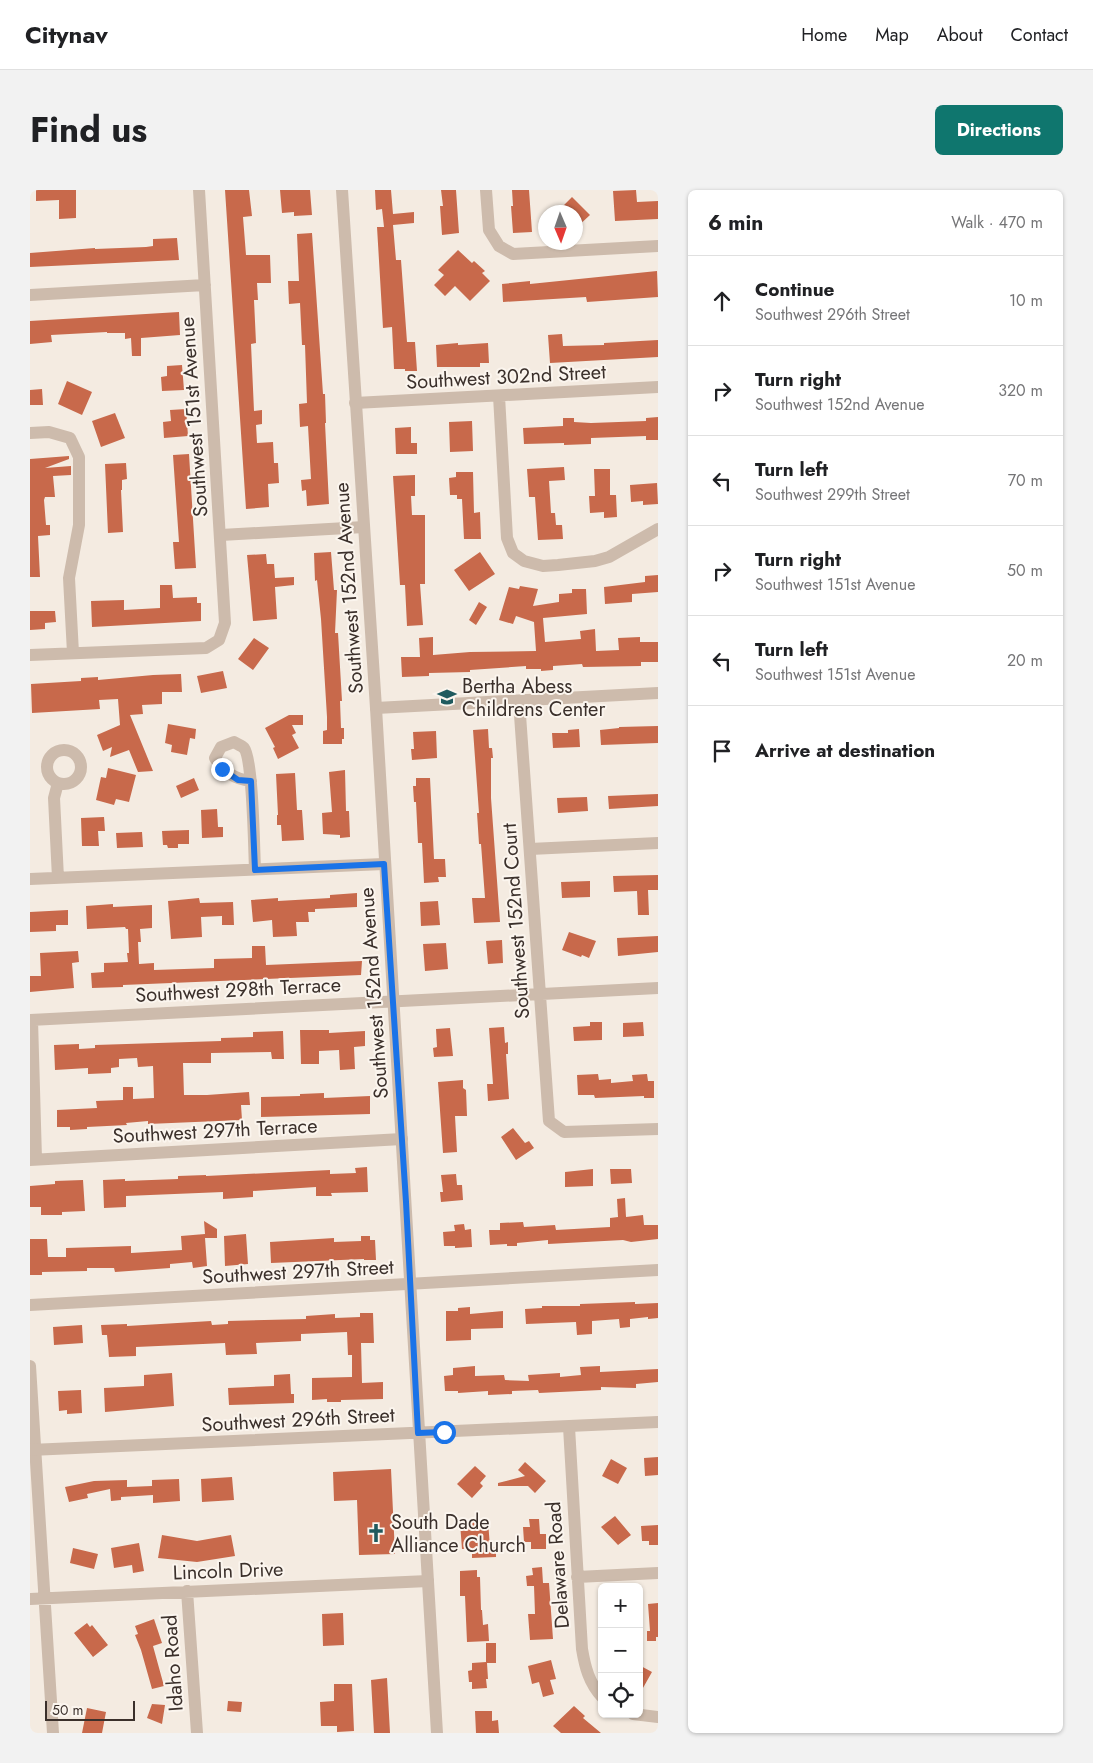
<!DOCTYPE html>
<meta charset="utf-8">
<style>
:root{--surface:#fff;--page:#f2f2f2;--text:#202124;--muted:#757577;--line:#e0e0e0;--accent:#0f766e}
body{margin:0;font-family:Jost,sans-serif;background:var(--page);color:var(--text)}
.controls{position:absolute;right:15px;bottom:15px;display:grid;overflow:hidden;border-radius:8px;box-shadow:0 1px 4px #0004}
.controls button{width:45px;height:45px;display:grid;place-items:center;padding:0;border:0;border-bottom:1px solid var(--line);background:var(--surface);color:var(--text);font:25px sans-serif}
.compass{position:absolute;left:508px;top:15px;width:45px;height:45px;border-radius:50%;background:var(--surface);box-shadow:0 1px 4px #0004;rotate:178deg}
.scale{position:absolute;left:15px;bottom:12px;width:90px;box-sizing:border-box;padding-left:5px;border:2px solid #3b302b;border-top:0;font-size:14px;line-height:18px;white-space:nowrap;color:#3b302b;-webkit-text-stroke:4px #fbf5ee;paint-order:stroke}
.stop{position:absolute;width:15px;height:15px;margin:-11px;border:4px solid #1a73e8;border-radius:50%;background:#fff}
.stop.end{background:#1a73e8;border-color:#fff;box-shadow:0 1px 5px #0008}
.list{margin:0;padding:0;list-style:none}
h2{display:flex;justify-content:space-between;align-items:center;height:65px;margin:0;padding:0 20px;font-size:21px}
h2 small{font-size:16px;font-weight:400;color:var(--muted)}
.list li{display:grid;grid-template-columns:32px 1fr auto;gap:15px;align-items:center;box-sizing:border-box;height:90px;padding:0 20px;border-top:1px solid var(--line)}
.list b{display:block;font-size:19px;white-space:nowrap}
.list p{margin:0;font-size:16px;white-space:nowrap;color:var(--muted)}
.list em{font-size:16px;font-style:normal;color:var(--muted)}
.icon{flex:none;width:28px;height:28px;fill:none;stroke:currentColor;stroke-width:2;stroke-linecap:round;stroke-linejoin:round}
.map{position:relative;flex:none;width:628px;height:1543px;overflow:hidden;border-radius:8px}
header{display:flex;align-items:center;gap:30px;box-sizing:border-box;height:70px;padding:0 25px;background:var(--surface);border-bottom:1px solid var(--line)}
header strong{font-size:24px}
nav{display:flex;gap:28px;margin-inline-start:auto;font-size:18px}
.intro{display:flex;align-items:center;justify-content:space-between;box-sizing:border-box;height:120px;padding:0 30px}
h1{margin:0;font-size:35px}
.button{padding:12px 22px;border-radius:8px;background:var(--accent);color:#fff;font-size:18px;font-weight:700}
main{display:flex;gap:30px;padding:0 30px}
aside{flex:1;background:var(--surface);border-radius:8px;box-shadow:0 1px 4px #0004}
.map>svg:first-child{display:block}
</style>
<header>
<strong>Citynav</strong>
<nav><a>Home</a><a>Map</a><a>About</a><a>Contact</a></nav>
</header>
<div class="intro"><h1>Find us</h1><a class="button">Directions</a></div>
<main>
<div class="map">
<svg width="628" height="1543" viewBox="0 0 628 1543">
<rect width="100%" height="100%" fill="#f4ebe1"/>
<!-- building -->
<path fill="#c8694b" d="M6 0H46V28L29 29V10L6 11Z
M195 0H219L222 26 213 27 216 65H240L241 93H227L228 110H224L226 153 221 154 224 221 232 220V234L226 235 227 253 243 252 244 273H248L249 293 238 294 239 317 216 319Z
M250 0H280L282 25 264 26V22L252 23Z
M345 0H361L363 24 384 22V33L363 35 366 70H371L377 152H385L387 181H375V179H364L362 137 353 138 347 37H354L352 19 346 20Z
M411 0H426L429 43 412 45 410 16H413Z
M482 0H499L502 42 483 43 481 16H483Z
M606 0 607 12 628 11V29L585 31 583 1Z
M542 7 560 25 546 38V22H527Z
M282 43 293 204H295L296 233H295L299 314 277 316 276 300 272 301 271 290 281 289 278 236 270 237 269 214 277 213 275 155H272L270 113 259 114 258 91H269L267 44Z
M147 48 149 70 0 77V63L65 58V59L116 57 123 56V49Z
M428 60 442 73 444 71 455 81 452 83 460 91 440 111 425 96 415 106 404 95 414 85 408 80Z
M627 81 628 107 557 112 556 107 473 112 472 94 500 91V94Z
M149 122 150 145 111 148V166H102L101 148 95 149V143H77V142L21 145 22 152 0 154V131Z
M532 144 533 156 574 155V153L628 150V167L520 173 518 145Z
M428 153V155L458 153 459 173H450V177H407L406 155Z
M152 175 154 200 132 201 131 187 137 186V176Z
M37 191 62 202 52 225 28 214Z
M12 199 13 215H0V200Z
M156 219 158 246 134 248 133 232 141 231 140 220Z
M85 223 95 248 71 257 62 231Z
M628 227V250H616V246L561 248V254L534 255V253L494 254 493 238 533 236V228H544V232L561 233 616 231V228Z
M442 231 443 261 420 262 419 232Z
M381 237V253H387V264H366L365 238Z
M159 264 166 378 145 379 143 352H149L143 265Z
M39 266V269L15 278 41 276V285L23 286 25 307H15L14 310 16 335H20V345L8 346 10 387H0V269Z
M96 273 97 289 92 290V300H91L93 342 78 343 75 274Z
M534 277 535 290 519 291 521 323H525L526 335H532L533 349 508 350 505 307H499L497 279Z
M564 279H580V305H586L587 327 574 328V322L560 323 559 306H565Z
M426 282H443L444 323 450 322 451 349H434L432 309H427V305H420L419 288 426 287Z
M385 285V306H381L382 325H395V394H390L393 435 377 436 375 395H370L363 286Z
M627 293 628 314 613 315V311L601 312 600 295Z
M301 362 304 400H307L305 443H308L312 511H310L311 538H314V549H312V554H293V541L297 540V527L291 429 287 390 285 391 284 363Z
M450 362 465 384 439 401 424 380Z
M236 364 237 374H244L245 388 264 387V395L245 397 247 429 223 431 217 365Z
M628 385V402L602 404V412L575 414 574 397 615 392V386Z
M130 395H142L143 408 167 407V413H171V431L62 437 61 411 94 410V420L130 418Z
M490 396 508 399 503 416 529 412V404L542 403V399H556L557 424 513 428 515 452 551 449 550 441 565 439 566 461 589 460 588 448 610 447V452H628V472H611V476L553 477 552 474 523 476V480L511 481V479H496V476L440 480V482L399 483V486L372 487 371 467H390L389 448 403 447V465L440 462 506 461 504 432 486 426 483 434 469 430 479 397 489 399Z
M449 412 457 417 446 435 439 430Z
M0 421H25L26 432 15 433V439L0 440Z
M224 448 239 458 223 480 208 469Z
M193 481 197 498 171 503 167 486Z
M151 484 152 502H132V514L112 515 113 524 100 525 123 581 108 582 99 560 80 567 82 557 73 561 67 545 90 535 88 509 69 510 70 519 2 523 1 494 51 491V488L68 487V490L123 485Z
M259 525H273V535H262L266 543 262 545 269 558 248 569 243 558 245 557 235 538Z
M138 534 166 539 165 549 160 548 157 565 141 562 142 555 135 553Z
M628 536V553L571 555 570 540 589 538V537Z
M458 539 459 558H462L463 568H461V608L470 732 444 733 442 708H455L451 654H449L447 623H449L443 540Z
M549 539 550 557 523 558 522 543H538V540Z
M406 541 407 568 382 570 381 559H384L383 542Z
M78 578 106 585 99 612 86 609 84 615 66 610 71 587 76 588Z
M315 580 316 621H319L320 647 310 648V645L293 644 292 623 302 622 299 582Z
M265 583 267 620H272L274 650 252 651 251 635H247V625H248L246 584Z
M164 588 169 600 151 608 146 596Z
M386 588H400L404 669H415L416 687H408L409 692 394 693 392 653H388L386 612H384L383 596H386Z
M628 604V616L579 619 578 606Z
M557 607 558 621 528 623 527 608Z
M187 619 188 637H193V647L172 648 171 620Z
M74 627 75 641H68L69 656H52L51 628Z
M159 640V654H148V658H138L137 655H133L132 641Z
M112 642 113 657 87 658 86 643Z
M628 685V700H618L619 725H608L607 701 584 702 583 686Z
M560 691V707L532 708 531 692Z
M327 703V717L285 719V722H278L279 732H266L267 746 243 747 242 730 223 732 221 710 248 708V711L300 708V705Z
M169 708 170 713 203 712 204 735H192V726L171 727 172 747 141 749 138 711Z
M408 711 410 735 391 736 390 712Z
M83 714V717L122 715V738L110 739 111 752H108L109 774 124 773V780L184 778V769L222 768V756H235L236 775 332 771 331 785 93 795V797L62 798 61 783 74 782V773L98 772 97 763H99L98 739H96L95 737 57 739 56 716Z
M38 720V735H26V741L0 742V722Z
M539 742 566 751 559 768 552 765 551 767 532 760Z
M628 746V762L588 766 587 748Z
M472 750 473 773 458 774 456 751Z
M416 753 418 779 395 781 393 754Z
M48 761 49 772 42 773 44 798 0 802V786H11L10 763Z
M560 832H572V850L544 851 543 837 560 836Z
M613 832 614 846 593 847V833Z
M474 837 475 853 478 852V864H476L479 909 458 911 457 894H463L459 838Z
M420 838 423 866 404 867 403 858 407 857 406 839Z
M270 840H299V843L335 841V856L324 857 325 879 310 880 309 860 289 861V874H271Z
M253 841 254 869H242L241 862 181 863V873H153L154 905H177L219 902 220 915H211L212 930 118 934V931L96 933 97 935 57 937V939L40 940V937H27V920L67 918 66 911 93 910V897H103V909L124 908 123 876 108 877 107 868 89 869V877L81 878V883L58 884V878L25 880 24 855 49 854V859L65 858V855L191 851V848L223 847V842Z
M568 884 569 890 581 889V893L603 891 602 885 617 884 618 891H624V908H614V906L565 908 564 905H548L547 885Z
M433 890V898L436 900 437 926H425L427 962 413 963 408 892Z
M294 903V908L340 906V924L231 927V907L270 906V904Z
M483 938 495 953 499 951 504 958 486 970 471 947Z
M337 977 338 1002 301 1003 302 1006H286V997L223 1001V1007L193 1009V1002L96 1006V1017L74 1018 73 990 95 989V991L148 989V986L176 985V986L300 980V984L326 983 325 978Z
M563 979V996L535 997V982Z
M580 979H601L602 993 581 994Z
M426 984 427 995H432L433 1010 411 1012 410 1002H413L411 985Z
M53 990 55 1021 32 1022V1025H11V1017H0V996L25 994V991Z
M595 1008 596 1027 613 1025 614 1035H628V1049L601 1052 593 1050 518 1054V1050L487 1053V1056H477V1054L460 1055 459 1040H470V1033L493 1032 494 1037 525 1035 526 1040 580 1037V1028L588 1027 587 1009Z
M174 1031 187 1039V1048H175L177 1076 163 1078 162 1072 140 1074V1078L85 1082 84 1078H57V1081L12 1082V1085H0V1049H17L18 1067H36V1058L101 1056V1063L152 1060 151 1046 175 1044Z
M434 1034 435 1040 441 1039 442 1057 425 1058V1056H414L413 1042 425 1041 424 1035Z
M216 1044 218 1074 195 1076 194 1046Z
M331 1046H340V1050H345L346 1070H334V1069L241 1073 240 1052 304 1048V1052L331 1051Z
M605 1112V1114L628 1113V1128L618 1129V1127L600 1129V1137L590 1138 589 1129 562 1131V1144L547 1145 546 1132 496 1134 495 1119 512 1118V1116H550V1114Z
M440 1117V1124L473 1121V1138L441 1139V1150L416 1151V1121H428V1118Z
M330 1123H343L344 1153H331L332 1193 353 1192V1209L311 1210V1212H297V1209L282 1210V1188L322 1187V1165H318L317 1142 271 1144V1151L226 1153 227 1164 196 1165 195 1153 106 1157V1166L79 1167 77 1145H72L71 1135 97 1134V1136L181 1131 182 1135 198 1134V1131L276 1129V1126L305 1124V1128L330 1127Z
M52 1135 53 1153 24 1155 23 1137Z
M445 1176V1186L474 1185 475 1190 499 1191 498 1185 530 1183V1187L551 1185 550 1177 570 1176V1182L628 1179V1192L606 1194V1198L571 1197V1200L509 1203 508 1200 482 1201V1204L458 1205V1201L428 1203V1201H415L414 1186 423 1185V1178Z
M142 1183 144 1216 75 1222 74 1198 114 1196V1185Z
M260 1184 261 1204H264V1213L199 1215 198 1198 244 1196V1185Z
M51 1200 52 1223 37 1224V1220L29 1221 28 1201Z
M628 1267V1285L615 1286 614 1268Z
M581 1269 597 1278 588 1294 572 1286Z
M495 1272 516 1291 505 1303 498 1296H468V1293L495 1286 488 1280Z
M445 1276 456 1286 450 1293 453 1296 442 1308 427 1294Z
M361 1279 365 1364 329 1365 327 1310 304 1311 303 1282Z
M202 1287 204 1310 172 1312 171 1289Z
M149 1289 150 1311 123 1313V1305L91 1307V1310L81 1311 80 1299 57 1304 58 1308 39 1312 35 1297 64 1291 97 1290V1297L122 1296V1290Z
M585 1326 601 1345 588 1355 571 1337Z
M499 1329H509L510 1344H516V1359H501V1352H494L493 1337H500Z
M458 1331 460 1357H466V1367L442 1368V1358L432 1359 430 1333Z
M628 1335V1355H619V1351H612L611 1336Z
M132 1345 167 1351 201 1345 205 1366 167 1372 128 1368Z
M109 1353 114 1381 103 1383 102 1375 84 1378 81 1358Z
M43 1358 68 1364 64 1379 40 1373Z
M512 1377 513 1393H519L523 1449 500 1450 498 1424H505L504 1396H497L496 1386 503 1385 502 1378Z
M447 1380V1387H450L451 1420H452L453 1435 458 1434 459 1451 437 1452 435 1406H430V1381Z
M628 1413V1447H626V1451H617V1441H620L618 1414Z
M313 1423 314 1455 293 1456 292 1424Z
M124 1429 132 1453 123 1456 134 1496 122 1499 111 1460 105 1445 108 1444 105 1436Z
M57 1433 60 1437 62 1435 78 1455 63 1467 44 1443Z
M456 1453H466V1473H457L458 1489H456L457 1498 442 1499V1492H439L438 1481 442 1480V1473L456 1472Z
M521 1470 526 1489 520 1490 524 1504 513 1507 509 1492 502 1494 498 1476Z
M609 1475 622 1482 609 1505Z
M357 1488 360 1543H344L341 1490Z
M304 1494H322L324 1541 307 1542V1536H291L290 1512 304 1511Z
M198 1511 212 1512 211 1522 197 1521Z
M122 1514 135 1515 132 1534 117 1528Z
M544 1516 555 1526 553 1528 571 1543H531L523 1536Z
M57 1518 76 1522 72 1543H52Z
M445 1521H462V1531L468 1530 469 1543H446Z"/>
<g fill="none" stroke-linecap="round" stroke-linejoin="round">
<!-- minor -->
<path stroke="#cdbbac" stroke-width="12" d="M456 0 459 40 469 56 483 64 628 56
M0 105 175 95
M469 206 477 348 483 363 494 371 513 376 528 375 565 371 579 367 628 339
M325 213 628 197
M0 243 19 242 40 248 49 267V335L39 388 43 463
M191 345 334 337
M0 465 176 458 189 450 195 433 169 0
M489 511 519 931 534 942 628 939
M346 518 628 503
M17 577a17 17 0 1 1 34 0a17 17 0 1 1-34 0Z
M221 591C204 589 194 582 185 568L191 557 204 552C207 554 212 556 214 558 223 569 224 660 225 679
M28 593 24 608 28 688
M500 659 628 653
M0 689 354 674
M0 830 628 798
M2 830 6 969
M0 970 372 949
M0 1115 628 1080
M0 1176 23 1543
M539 1237 552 1459C555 1477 559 1493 572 1507
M547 1387 628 1383
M157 1401 167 1543
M0 1409 398 1391
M603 1524 628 1527"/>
<!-- tertiary -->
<path stroke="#cdbbac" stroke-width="12" d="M312 0 346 518 407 1543
M0 1260 628 1232"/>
</g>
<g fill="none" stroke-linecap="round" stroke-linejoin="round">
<!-- route -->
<path stroke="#1a73e8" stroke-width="6" d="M192 579 208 590 221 591 225 680 354 674 376 1012 388 1243 414 1242"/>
</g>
<!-- icons -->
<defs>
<g id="school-bare" transform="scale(1.5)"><path d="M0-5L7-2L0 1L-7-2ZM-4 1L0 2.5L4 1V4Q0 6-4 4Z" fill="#1f5a5e" stroke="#fbf5ee" stroke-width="2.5" paint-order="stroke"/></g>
<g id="church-bare" transform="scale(1.5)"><path d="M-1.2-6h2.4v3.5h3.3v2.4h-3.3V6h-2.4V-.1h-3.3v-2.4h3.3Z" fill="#1f5a5e" stroke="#fbf5ee" stroke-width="2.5" paint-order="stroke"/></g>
</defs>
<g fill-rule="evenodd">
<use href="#school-bare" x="417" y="507"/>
<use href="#church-bare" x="346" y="1343"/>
</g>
<g text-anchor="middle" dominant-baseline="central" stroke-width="4" stroke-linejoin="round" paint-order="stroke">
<!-- street labels -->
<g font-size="20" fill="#3b302b" stroke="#fbf5ee">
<text transform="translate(476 187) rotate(-3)">Southwest 302nd Street</text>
<text transform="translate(164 227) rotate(-94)">Southwest 151st Avenue</text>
<text transform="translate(319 398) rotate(-94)">Southwest 152nd Avenue</text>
<text transform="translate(486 731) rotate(-94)">Southwest 152nd Court</text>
<text transform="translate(208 800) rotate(-3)">Southwest 298th Terrace</text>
<text transform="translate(344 803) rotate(-94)">Southwest 152nd Avenue</text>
<text transform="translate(185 941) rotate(-3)">Southwest 297th Terrace</text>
<text transform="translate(268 1082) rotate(-3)">Southwest 297th Street</text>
<text transform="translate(268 1230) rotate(-3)">Southwest 296th Street</text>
<text transform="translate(528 1375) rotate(-94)">Delaware Road</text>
<text transform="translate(198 1381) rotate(-2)">Lincoln Drive</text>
<text transform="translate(143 1473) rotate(-94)">Idaho Road</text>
</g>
<!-- poi labels -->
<g font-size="20" fill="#3b302b" stroke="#fbf5ee" text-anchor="start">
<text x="432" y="496">Bertha Abess<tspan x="432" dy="23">Childrens Center</tspan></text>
<text x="361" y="1332">South Dade<tspan x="361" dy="23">Alliance Church</tspan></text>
</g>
</g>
</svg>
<div class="controls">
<button>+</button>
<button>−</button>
<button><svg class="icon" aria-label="locate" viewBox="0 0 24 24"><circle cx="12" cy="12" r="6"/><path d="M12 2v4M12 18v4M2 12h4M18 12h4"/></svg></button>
</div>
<svg class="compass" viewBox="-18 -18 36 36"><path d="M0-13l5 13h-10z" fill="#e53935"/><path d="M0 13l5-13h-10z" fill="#757577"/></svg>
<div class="scale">50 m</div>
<div class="stop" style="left:414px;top:1242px"></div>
<div class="stop end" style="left:192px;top:579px"></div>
</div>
<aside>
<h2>6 min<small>Walk · 470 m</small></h2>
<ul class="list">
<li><svg class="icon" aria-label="ahead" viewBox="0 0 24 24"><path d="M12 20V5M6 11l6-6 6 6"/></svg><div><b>Continue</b><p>Southwest 296th Street</p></div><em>10 m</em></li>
<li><svg class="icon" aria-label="right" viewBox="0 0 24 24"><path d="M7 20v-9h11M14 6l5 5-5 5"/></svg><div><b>Turn right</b><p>Southwest 152nd Avenue</p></div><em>320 m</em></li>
<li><svg class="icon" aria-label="left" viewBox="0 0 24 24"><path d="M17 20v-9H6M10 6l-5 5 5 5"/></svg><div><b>Turn left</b><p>Southwest 299th Street</p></div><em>70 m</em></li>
<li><svg class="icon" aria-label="right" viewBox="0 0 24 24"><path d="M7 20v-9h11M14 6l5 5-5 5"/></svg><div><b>Turn right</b><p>Southwest 151st Avenue</p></div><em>50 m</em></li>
<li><svg class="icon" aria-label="left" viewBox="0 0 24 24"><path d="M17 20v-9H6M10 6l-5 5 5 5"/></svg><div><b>Turn left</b><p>Southwest 151st Avenue</p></div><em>20 m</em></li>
<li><svg class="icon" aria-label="arrive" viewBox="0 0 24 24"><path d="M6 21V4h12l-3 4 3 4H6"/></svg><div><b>Arrive at destination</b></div></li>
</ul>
</aside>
</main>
